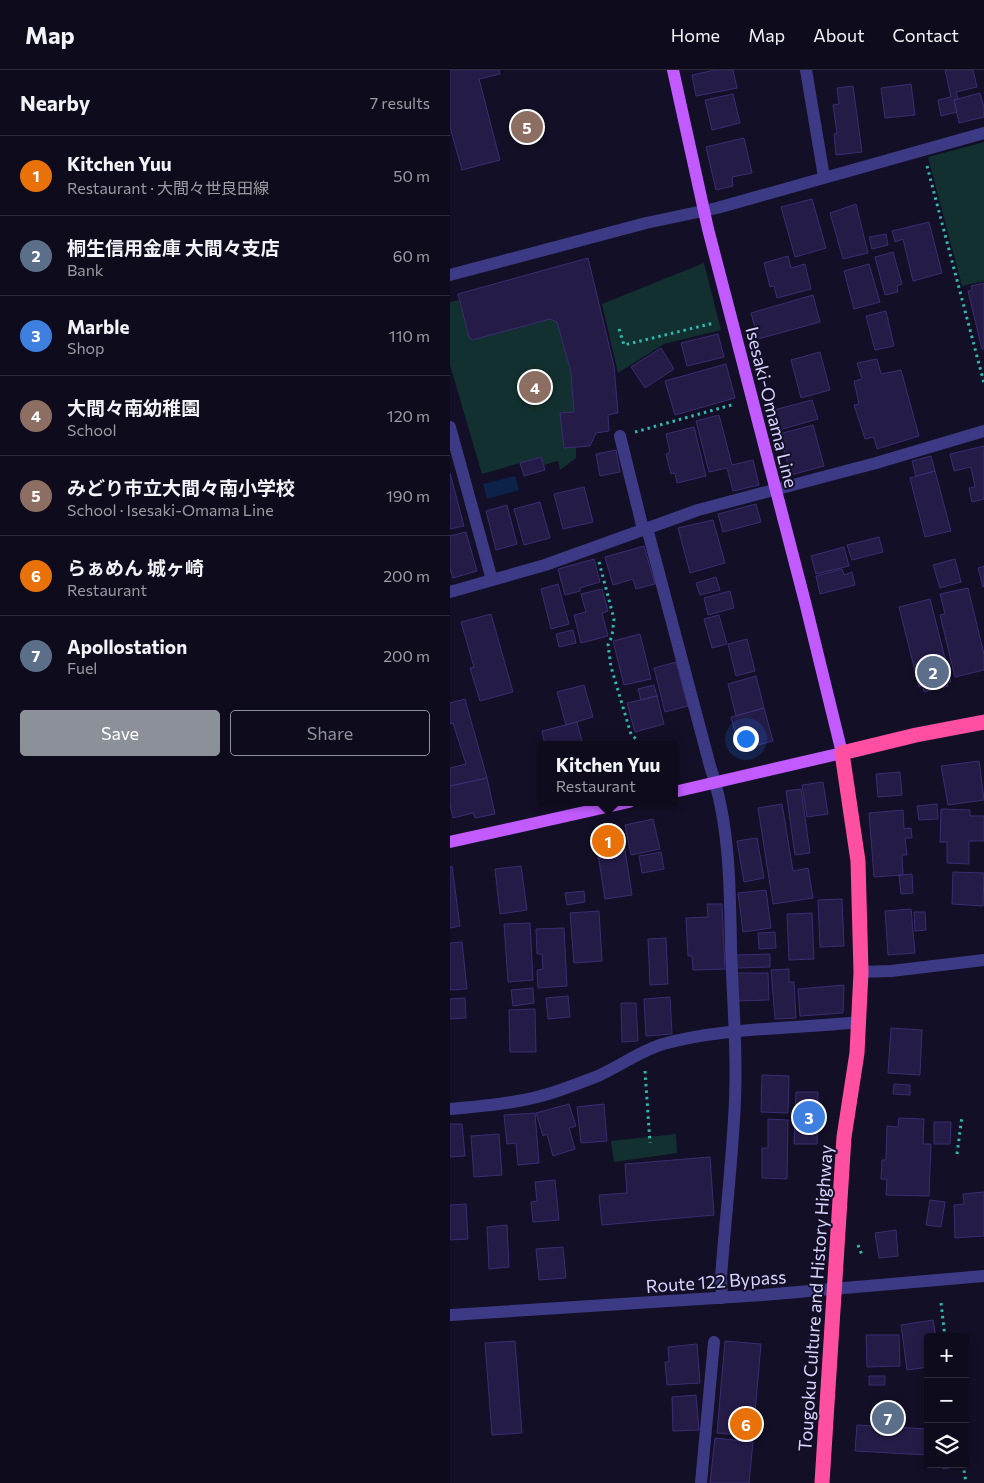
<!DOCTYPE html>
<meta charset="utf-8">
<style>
:root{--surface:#0e0b1c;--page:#171425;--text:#f1f3f6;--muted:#9b9ba3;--line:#2e2b3b;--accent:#8c9099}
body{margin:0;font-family:Commissioner,"Noto Sans JP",sans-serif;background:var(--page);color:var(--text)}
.controls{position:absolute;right:15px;bottom:15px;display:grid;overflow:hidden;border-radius:5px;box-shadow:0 2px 8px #0003}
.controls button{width:45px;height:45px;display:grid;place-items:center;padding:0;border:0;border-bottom:1px solid var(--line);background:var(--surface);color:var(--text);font:25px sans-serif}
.you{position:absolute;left:295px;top:668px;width:18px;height:18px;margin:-12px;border:4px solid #fff;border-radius:50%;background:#1a73e8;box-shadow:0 0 0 8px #1a73e833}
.badge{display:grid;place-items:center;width:32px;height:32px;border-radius:50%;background:var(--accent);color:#fff;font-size:16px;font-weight:700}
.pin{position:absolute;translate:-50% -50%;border:2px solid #fff;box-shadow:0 1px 5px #0006}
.popup{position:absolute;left:88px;top:671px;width:140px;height:65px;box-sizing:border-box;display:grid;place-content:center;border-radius:5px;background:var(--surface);filter:drop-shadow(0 1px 4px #0005);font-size:16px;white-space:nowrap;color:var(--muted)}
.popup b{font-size:19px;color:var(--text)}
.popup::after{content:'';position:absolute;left:50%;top:100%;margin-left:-10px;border:10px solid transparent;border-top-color:var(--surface)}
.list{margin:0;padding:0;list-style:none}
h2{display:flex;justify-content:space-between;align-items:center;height:65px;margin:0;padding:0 20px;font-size:21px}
h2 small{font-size:16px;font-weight:400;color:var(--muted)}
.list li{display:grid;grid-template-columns:32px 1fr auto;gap:15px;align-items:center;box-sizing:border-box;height:80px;padding:0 20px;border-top:1px solid var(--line)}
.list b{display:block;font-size:19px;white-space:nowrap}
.list p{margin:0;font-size:16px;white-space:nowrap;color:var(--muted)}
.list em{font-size:16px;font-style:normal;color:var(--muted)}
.actions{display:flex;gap:10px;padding:15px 20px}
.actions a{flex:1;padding:11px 0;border:1px solid var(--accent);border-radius:5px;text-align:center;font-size:18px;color:var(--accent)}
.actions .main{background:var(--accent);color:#fff}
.icon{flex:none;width:28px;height:28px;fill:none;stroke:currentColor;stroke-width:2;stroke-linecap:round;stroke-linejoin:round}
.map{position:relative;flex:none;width:534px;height:1413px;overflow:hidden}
header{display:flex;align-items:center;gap:30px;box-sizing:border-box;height:70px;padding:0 25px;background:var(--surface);border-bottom:1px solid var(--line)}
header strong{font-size:24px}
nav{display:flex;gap:28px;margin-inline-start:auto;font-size:18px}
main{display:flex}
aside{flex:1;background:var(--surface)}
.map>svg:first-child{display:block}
</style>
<header>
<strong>Map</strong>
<nav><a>Home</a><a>Map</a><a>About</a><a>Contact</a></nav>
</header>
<main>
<aside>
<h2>Nearby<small>7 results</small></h2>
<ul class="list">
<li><span class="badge" style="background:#e8710a">1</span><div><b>Kitchen Yuu</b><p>Restaurant · 大間々世良田線</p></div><em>50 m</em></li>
<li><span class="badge" style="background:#5c6f8a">2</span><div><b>桐生信用金庫 大間々支店</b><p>Bank</p></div><em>60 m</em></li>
<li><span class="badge" style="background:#3f7fe0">3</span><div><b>Marble</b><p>Shop</p></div><em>110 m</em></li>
<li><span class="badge" style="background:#8d6e63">4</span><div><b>大間々南幼稚園</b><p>School</p></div><em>120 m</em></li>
<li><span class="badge" style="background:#8d6e63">5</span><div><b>みどり市立大間々南小学校</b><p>School · Isesaki-Omama Line</p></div><em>190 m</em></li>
<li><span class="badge" style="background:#e8710a">6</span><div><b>らぁめん 城ヶ崎</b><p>Restaurant</p></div><em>200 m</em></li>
<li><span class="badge" style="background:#5c6f8a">7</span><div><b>Apollostation</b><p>Fuel</p></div><em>200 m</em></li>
</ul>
<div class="actions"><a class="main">Save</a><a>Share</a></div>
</aside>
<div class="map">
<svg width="534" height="1413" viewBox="0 0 534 1413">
<rect width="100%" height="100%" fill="#130f26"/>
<!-- green -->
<path fill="#12302f" d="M534 72V211L512 216 478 87Z
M254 193 271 260 214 274 168 303 152 234Z
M9 230 19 267 100 249 107 252 121 302 124 342 110 343 114 377H126V388L110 400 108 391 94 395 91 387 32 404 0 295V232Z
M226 1064 227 1083 164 1092 161 1071Z"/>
<!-- water -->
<path fill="#0c2248" d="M65 406 69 420 37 429 33 414Z"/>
<!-- building -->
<path fill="#241b47" stroke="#3b2d73" d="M0 0H49L50 4 29 9 50 90 12 100 0 57Z
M265 0H283L287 18 246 26 242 5Z
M495 0H523L527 17 506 22 508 29 504 30 507 42 491 46 488 30 501 27Z
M461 14 465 45 435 48 431 18Z
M403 16 412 82 386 85 384 64 387 63 383 35 389 34 387 18Z
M530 23 534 38V47L509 53 504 30Z
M283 24 290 53 262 60 255 30Z
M294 68 302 103 282 107 283 116 266 120 256 77Z
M362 129 376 178 345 187 331 137Z
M406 134 418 183 393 189 380 143Z
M479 152 492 203 463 211 453 169 445 172 442 161Z
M436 164 438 175 422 179 419 167Z
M443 182 452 214 447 216 448 222 435 225 425 187Z
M338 186 341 198 355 194 361 219 327 228 324 216 320 217 314 193Z
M138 188 164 296 168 343 158 345 159 361 146 363 140 376 114 378 110 343 124 342 121 302 107 252 100 249 22 270 19 267 8 224Z
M419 194 430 232 404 239 394 201Z
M534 213V279H532L518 221 522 220 521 216Z
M363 225 370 252 308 269 301 243Z
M436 241 444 276 425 280 416 246Z
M268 264 274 287 237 296 231 273Z
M211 278 224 299 195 318 181 297Z
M370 282 380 320 351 328 341 290Z
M427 289 431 304 451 300 469 366 427 379 424 367 415 369 404 335 409 334 404 311 412 309 407 293Z
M276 294 285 328 225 345 215 311Z
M362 330 368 349 329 360 324 340Z
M269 345 282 395 303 390 309 415 283 421 277 398 259 402 246 351Z
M363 355 374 396 341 405 329 364Z
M244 357 256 406 227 413 225 403 221 404 216 384 220 382 216 364Z
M534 376V429L522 432 519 418 525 417 521 397 504 401 500 384Z
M166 380 170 402 150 406 146 384Z
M481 386 485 401 466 406 462 391Z
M91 387 95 400 74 406 70 393Z
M485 401 501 461 475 467 460 408Z
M0 403 14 456 0 459Z
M134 417 143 452 113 459 104 424Z
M90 432 100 468 74 475 64 439Z
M306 434 311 452 273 462 268 444Z
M57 435 67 474 46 480 36 441Z
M263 450 275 493 240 503 228 458Z
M16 462 27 501 3 508 0 499V466Z
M429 467 433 482 402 490 397 475Z
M194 476 205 514 186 519 183 509 163 515 155 487Z
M394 477 399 496 366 504 361 486Z
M144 489 150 512 130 518V521L115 525 108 499Z
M505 489 511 512 490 518 483 495Z
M534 496V516L533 517 528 498Z
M392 499 394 505 402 502 405 515 370 524 366 506Z
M266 507 270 520 250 525 246 513Z
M108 514 119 554 101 559 91 519Z
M518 518 534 584V600L505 607 490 545 495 544 490 524Z
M152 519 158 541 152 543 158 566 131 573 124 545 136 542 131 524Z
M280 521 284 538 258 545 254 528Z
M480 529 501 612H497L498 616 474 622 473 616 469 617 449 537Z
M41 544 63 622 30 631 20 598 24 597 11 552Z
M269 545 277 574 262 578 254 549Z
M123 560 126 573 109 577 106 564Z
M190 564 201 609 174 615 163 571Z
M297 569 305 601 286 606 278 574Z
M226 592 238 636 215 642 204 598Z
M306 606 314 638 286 646 278 614Z
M134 615 143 647 116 655 107 622Z
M204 615 207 626 191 630 188 619Z
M207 626 214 654 185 662 177 633Z
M15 629 37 708 0 716V698L16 694 3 653 0 654V633Z
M314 638 323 671 290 680 281 647Z
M127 652 133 675H95L92 661Z
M529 691 534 730 498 735 491 696Z
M450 702 452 725 428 727 426 704Z
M37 708 45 744 25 748 23 743 3 748 0 735V716Z
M373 712 378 744 357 747 352 715Z
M351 719 360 783 345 785 336 721Z
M332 734 343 801 358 798 363 828 323 834 308 738Z
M487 734 488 749 469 750 467 736Z
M491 739 520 740V746H534V771H519V794L497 793V772H490Z
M453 740 454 759 461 758 462 768H455L457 785H452L453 805 424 807 419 743Z
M203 749 210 779 181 785 175 755Z
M172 761 182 825 155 829 145 765Z
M307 768 314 808 294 812 287 771Z
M211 782 214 799 192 803 189 786Z
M2 796 10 856 0 858V797Z
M71 796 77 840 50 844 45 799Z
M503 802 534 803 533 836 502 834Z
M462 804 463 823 451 824 449 805Z
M316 820 321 858 293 862 288 823Z
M134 821 135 832 117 835 115 823Z
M392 829 394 876 370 877 368 830Z
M257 834H272L275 899 243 900 242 886H238L236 848 258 847Z
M461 839 465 883 438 885 435 841Z
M149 841 152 891 124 893 120 843Z
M464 842H475L476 860 465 861Z
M362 843 364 889 339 890 337 844Z
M80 853 83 910 58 912 54 854Z
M114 858 117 916 88 918 87 900 93 899 92 884H87L86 859Z
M325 862 326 878 309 879 308 863Z
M216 868 218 914 200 915 198 869Z
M12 872 17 919 0 920V873Z
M320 884V897L286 898V885Z
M339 899V912H344L346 948 325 949 321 900Z
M286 903H318L319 930 287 931Z
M394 915 393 943 350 946 348 919Z
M83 918 84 933 63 936 61 920Z
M118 926 120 947 98 949 96 928Z
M220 927 222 964 196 966 194 929Z
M15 928 16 948 0 949V929Z
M171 933H186L188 971 172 972Z
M85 939 86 982H60L59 940Z
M441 958 472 960 470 1005 438 1003Z
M312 1005 339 1006 338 1043 311 1042Z
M444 1014 460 1015V1025L443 1024Z
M346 1022H368L367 1074H344Z
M119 1034 126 1056 119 1058 125 1079 103 1086 97 1064 93 1066 86 1043Z
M154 1034 157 1071 131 1073 127 1037Z
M85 1043 89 1093 68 1095 66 1073 57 1074 54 1045Z
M449 1048 474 1049 473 1074H481L479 1126 436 1125 437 1109H431L432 1090H436L437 1056 448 1057Z
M318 1049 338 1050 337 1109 312 1108V1078H318Z
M484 1052H501L500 1074H484Z
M0 1054H12L15 1086 0 1087Z
M49 1064 52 1105 24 1107 21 1066Z
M260 1087 264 1145 152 1155 149 1125 177 1123 175 1094Z
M105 1110 109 1150 83 1152 81 1132 87 1131 85 1112Z
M534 1122V1166L505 1168 504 1135 514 1134 513 1124Z
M480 1130 495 1132 491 1157 476 1155Z
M16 1134 18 1169 0 1170V1135Z
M57 1155 59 1197 39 1199 37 1157Z
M446 1160 448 1186 429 1188 425 1163Z
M113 1177 116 1208 89 1210 86 1179Z
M483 1250 486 1267H478V1297L457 1300 451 1255Z
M416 1265H449L450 1296 417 1297Z
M65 1271 72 1363 42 1365 35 1273Z
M275 1271 311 1274 303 1366 267 1363Z
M247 1274 250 1313 217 1315 215 1292H219L218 1277Z
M419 1306H435V1315H419Z
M246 1325 249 1360 223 1361 222 1327Z
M407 1355 478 1359V1385L405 1381Z
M265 1368 303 1372 299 1413H260Z
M493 1394H505V1397L493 1399Z"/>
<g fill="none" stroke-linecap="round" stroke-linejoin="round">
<!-- path -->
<path stroke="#2fb8b0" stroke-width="3" stroke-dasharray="2.5 4" stroke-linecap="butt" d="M477 96 534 313
M169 259 174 275 264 253
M185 362 285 334
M149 492 164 549 162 566 158 575 161 597 181 664 188 671
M195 1001 200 1073
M507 1084 512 1046
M408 1175 412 1185
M491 1233 495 1267
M513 1394 516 1413"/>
<!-- minor -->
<path stroke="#3d3a85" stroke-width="12" d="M356 0 374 107
M0 205 196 153 267 138 534 63
M0 357 42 510
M170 366 193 459
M197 458 260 696C280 754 280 818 281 879 283 935 288 992 284 1049 281 1101 275 1154 271 1207L272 1228
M0 522 95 495 248 440 426 393 534 361
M411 902 441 901 534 890
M0 1039C23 1037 46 1035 68 1031 95 1027 122 1016 148 1006 170 996 190 981 213 974 274 957 346 959 409 952
M0 1245 313 1225 534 1206
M251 1413 264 1272"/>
<!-- major -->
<path stroke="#c25bff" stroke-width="12" d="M223 0 258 159 355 532 392 683 224 722
M0 772 179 732"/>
<!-- highway -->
<path stroke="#ff4fa3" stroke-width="15" d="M372 1413 394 1067 407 983 411 902 408 791 392 683 466 665 534 652"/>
</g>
<g text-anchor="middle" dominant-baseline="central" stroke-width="4" stroke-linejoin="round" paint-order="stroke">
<!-- street labels -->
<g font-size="18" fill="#d9d4ff" stroke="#130f26">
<text transform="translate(322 337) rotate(76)">Isesaki-Omama Line</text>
<text transform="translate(266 1211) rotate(-4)">Route 122 Bypass</text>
<text transform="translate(365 1228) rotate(-86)">Tougoku Culture and History Highway</text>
</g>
</g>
</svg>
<div class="controls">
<button>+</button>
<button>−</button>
<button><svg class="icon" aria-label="layers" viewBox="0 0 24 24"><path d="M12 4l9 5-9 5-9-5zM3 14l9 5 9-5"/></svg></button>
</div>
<div class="you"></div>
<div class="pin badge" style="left:158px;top:771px;background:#e8710a">1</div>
<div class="popup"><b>Kitchen Yuu</b>Restaurant</div>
<div class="pin badge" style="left:483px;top:602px;background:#5c6f8a">2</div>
<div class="pin badge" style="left:359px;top:1047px;background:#3f7fe0">3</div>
<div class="pin badge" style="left:85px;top:317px;background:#8d6e63">4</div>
<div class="pin badge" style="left:77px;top:57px;background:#8d6e63">5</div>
<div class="pin badge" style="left:296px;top:1354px;background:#e8710a">6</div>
<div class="pin badge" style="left:438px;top:1348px;background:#5c6f8a">7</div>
</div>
</main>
